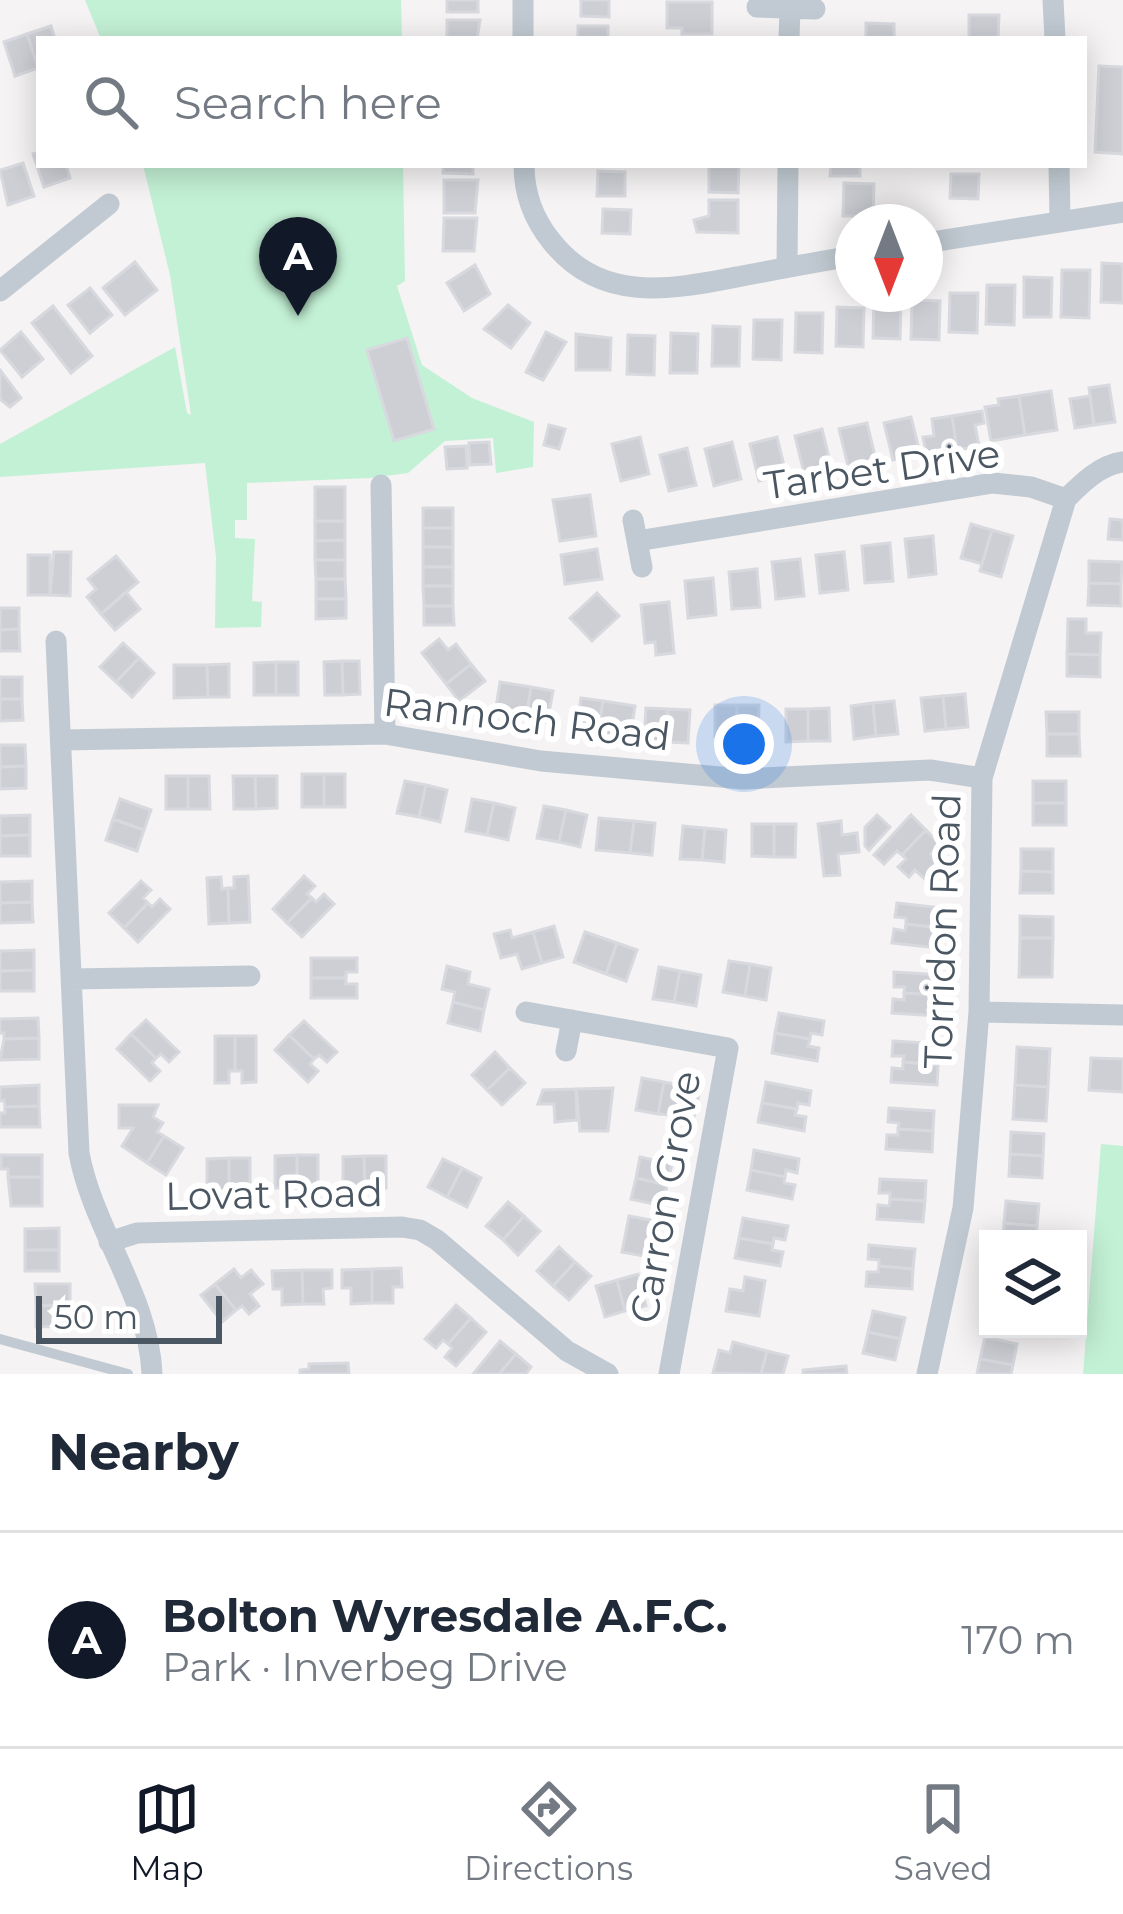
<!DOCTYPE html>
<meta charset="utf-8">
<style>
:root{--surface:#fff;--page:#f2f2f3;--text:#1f2937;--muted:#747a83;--line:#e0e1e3;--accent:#111827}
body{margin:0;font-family:Montserrat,sans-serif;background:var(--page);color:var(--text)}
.controls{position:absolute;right:36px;bottom:36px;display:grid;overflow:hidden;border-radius:0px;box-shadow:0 6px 30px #0003}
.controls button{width:108px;height:108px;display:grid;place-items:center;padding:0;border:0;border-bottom:3px solid var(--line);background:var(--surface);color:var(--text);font:60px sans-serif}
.compass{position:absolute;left:835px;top:204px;width:108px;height:108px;border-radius:50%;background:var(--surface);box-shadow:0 6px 30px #0003;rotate:180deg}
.scale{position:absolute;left:36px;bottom:30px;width:186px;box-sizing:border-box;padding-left:12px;border:6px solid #4a5661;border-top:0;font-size:33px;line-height:42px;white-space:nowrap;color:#4a5661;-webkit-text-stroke:9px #fff;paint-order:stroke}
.you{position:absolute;left:744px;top:744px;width:42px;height:42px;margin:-30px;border:9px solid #fff;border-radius:50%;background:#1a73e8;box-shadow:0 0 0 18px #1a73e833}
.badge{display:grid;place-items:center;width:78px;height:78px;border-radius:50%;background:var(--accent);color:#fff;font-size:39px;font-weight:700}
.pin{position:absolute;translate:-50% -99px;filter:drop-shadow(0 3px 6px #0008)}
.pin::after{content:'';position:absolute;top:63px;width:42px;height:36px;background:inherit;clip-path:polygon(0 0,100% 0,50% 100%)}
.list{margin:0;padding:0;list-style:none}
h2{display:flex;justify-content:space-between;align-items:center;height:156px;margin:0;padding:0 48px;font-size:51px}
h2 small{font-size:39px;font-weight:400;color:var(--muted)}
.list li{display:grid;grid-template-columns:78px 1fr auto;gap:36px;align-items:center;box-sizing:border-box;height:216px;padding:0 48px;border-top:3px solid var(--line)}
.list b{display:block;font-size:45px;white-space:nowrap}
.list p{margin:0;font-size:39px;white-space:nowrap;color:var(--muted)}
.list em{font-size:39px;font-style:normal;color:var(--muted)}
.icon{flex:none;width:66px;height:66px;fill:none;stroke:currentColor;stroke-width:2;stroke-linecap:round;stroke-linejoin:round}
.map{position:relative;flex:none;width:1123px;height:1374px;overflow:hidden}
.search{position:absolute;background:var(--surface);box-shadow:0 6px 30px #0003;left:36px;right:36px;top:36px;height:132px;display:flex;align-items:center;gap:30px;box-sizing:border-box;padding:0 42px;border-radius:0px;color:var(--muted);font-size:45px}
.sheet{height:372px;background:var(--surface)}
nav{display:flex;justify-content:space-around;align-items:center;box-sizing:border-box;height:168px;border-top:3px solid var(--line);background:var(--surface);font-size:33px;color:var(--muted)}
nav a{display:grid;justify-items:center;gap:6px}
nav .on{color:var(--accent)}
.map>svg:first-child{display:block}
</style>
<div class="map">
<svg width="1123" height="1374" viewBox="0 0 1123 1374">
<rect width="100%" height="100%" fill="#f5f3f3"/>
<!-- green -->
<path fill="#c3f1d5" d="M85 0H401L402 39H101Z
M143 165H403L405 281 397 286 422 365 472 398 534 422 533 467 496 473 493 438 445 441 408 473 370 478 247 483V520H235V538L255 539 252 601 262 602 261 627 215 628 216 557 205 463 0 477V444L175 347 187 413 191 415 170 275Z
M1101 1144 1123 1146V1374H1083Z"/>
<!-- building -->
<path fill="#cdcfd5" stroke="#d7d9de" stroke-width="3" d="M447 0H478V12H447Z
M581 0H609V17L581 16Z
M667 2H712V34H682V28H667Z
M969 15H999L998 39H969Z
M447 20H480L477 39H447Z
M866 23 894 24V39H866Z
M51 26 55 39H39L38 68 27 34Z
M578 26H608V39H578Z
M27 34 38 68 15 76 4 42Z
M1099 66 1123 67V154L1095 152Z
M39 152V165H66L70 178 44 187 33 154Z
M23 163 34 196 8 205 0 170Z
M443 165H473V174L443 173Z
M709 165H739L738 193 709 192Z
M831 165H860V176H830Z
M598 171 625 172V196H597Z
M951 174H979L978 199 950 198Z
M444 180H478L475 213H444Z
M844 183 874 184 873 216H843Z
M709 200H738V233L697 232 694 220 709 216Z
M603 209 631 210 630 234 602 233Z
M444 218H477L474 251H443Z
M135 262 157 290 125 315 103 288Z
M1102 263 1123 264V303L1101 302Z
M475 265 490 294 464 311 447 283Z
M1062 270H1090L1089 318 1061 317Z
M1024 277 1052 278 1051 317H1024Z
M987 285H1015L1014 325 986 324Z
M90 288 112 315 90 333 68 305Z
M950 293H978L977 333 949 332Z
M874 299 901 300 900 339 873 338Z
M912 300 940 301 939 340 911 339Z
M508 305 530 323 511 348 484 329Z
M53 306 92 356 71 373 32 323Z
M837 307 864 308 863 347 836 346Z
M796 313H823L822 353 795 352Z
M754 320H782L781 360 753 359Z
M713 326 740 327 739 366H712Z
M21 332 43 359 22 377 0 350Z
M546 332 566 342 543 380 526 372Z
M671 333 698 334 697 373H670Z
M576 334 611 338 610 370H576Z
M628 335 655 336 654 375 627 374Z
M407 338 434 429 394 441 367 350Z
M0 370 21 398 10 407 0 399Z
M1109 385 1115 422 1094 425 1089 388Z
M1051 391 1057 430 1025 435 1019 396Z
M1019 396 1025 435 991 441 985 407 999 405 998 399Z
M1090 396 1094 425 1075 428 1070 399Z
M982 411 984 423 975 425 979 446 957 450 952 416Z
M952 416 957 450 927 457 923 437 934 436 932 419Z
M911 417 920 453 893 460 884 423Z
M867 423 876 460 848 466 839 429Z
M549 425 565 429 559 449 544 445Z
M822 429 831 466 804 473 795 436Z
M640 437 649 474 621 481 612 444Z
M777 437 786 474 759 481 750 444Z
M489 442 491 464 470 465 469 443Z
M732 442 741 479 714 486 705 449Z
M466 446 467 468 447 469 445 447Z
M687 448 696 485 669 491 660 455Z
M315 487H345V521H315Z
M590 495 596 536 560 541 553 500Z
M423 508H453V528H423Z
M1110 519 1123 520V540L1108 539Z
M315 521H345V540L315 541Z
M971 524 992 530 982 564 961 558Z
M423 528H453V547H423Z
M992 530 1013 536 1001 577 980 571Z
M933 536 936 574 909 577 905 539Z
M345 540V560H315V541Z
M890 543 893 581 865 583 862 546Z
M423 547H453V567H423Z
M597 549 602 579 565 584 561 555Z
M54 552H71L70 596 50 595Z
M844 552 848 590 820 593 816 555Z
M28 555H50V595H28Z
M116 556 138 582 101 614 87 597 96 589 88 579Z
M800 559 804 596 776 599 772 562Z
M315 560H345V579H316Z
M1089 561 1122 562 1121 584 1089 583Z
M423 567H453V586H423Z
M757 569 760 607 732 609 729 572Z
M713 578 716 615 688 618 685 581Z
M316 579H345L346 599H316Z
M1089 583 1121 584V606L1088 605Z
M423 586H453V606H424Z
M126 592 140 609 115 630 101 614Z
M597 593 619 616 592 641 570 618Z
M316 599H346V618L316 619Z
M669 602 674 653 656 655 655 642 645 643 641 605Z
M424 606H453L454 625H424Z
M0 608H19V629L0 630Z
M1068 619H1086V633H1101L1100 655 1067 654Z
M19 629 20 651H0V630Z
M439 639 448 650 456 644 471 664 446 684 422 653Z
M123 643 139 658 116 682 100 667Z
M1067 654 1100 655V677L1067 676Z
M139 658 154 673 132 697 116 682Z
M342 661H359L360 694 343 695Z
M342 661 343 695H325L324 662Z
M276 662H298V695H276Z
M276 662V695H254V663Z
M229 664V697H208L207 665Z
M471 664 485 681 459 701 446 684Z
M174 665H207L208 697 174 698Z
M0 677H22V699H0Z
M500 682 531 687 526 719 495 714Z
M531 687 553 691 547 723 526 719Z
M965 694 968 727 946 729 943 696Z
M943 696 946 729 925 731 921 698Z
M581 698 603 701 598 733 576 730Z
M0 699H22L23 720 0 721Z
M603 701 635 706 630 738 598 733Z
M894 701 898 734 876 736 873 703Z
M873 703 876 736 854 739 851 706Z
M715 705H737L736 737H715Z
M737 705H759L758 738 736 737Z
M646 708 668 709 666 742 644 741Z
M829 708 830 741H808V709Z
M668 709 690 710 688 743 666 742Z
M786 709H808V741L786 742Z
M1046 712H1079V734H1047Z
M1047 734H1079L1080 756H1047Z
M0 745H25L26 766 0 767Z
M26 766V788L0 789V767Z
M302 774H324V807H302Z
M324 774H345V807H324Z
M166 776H188V809H166Z
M188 776H209L210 809H188Z
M233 776H255L256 809H234Z
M255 776H277V808L256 809Z
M405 781 426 785 419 817 397 813Z
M1033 781H1066V803H1033Z
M426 785 447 790 440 822 419 817Z
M120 799 151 810 144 830 113 819Z
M472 799 494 803 487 835 466 831Z
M494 803 515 808 508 840 487 835Z
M1033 803H1066V825H1033Z
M544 806 566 810 559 842 537 838Z
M566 810 587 815 580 847 559 842Z
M30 815V835L0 836V816Z
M877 815 890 827 869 850 865 846V827Z
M911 815 926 830 902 855 897 851 884 864 874 855Z
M599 818 634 821 630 853 596 850Z
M113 819 144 830 137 851 106 840Z
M634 821 655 823 652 855 630 853Z
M841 821 842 835 857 833 859 852 838 854 840 875 824 876 818 824Z
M752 824H774V857L752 856Z
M774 824H796L795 857H774Z
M683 826 705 828 702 860 680 859Z
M705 828 726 830 724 862 702 860Z
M926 830 940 844 931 854 942 864 927 881 915 870 909 877 898 867 906 859 902 855Z
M30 835V856H0V836Z
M1021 849H1053V872L1021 871Z
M1021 871 1053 872V893H1020Z
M248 876 250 922 229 923 228 888H234V877Z
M304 876 315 886 307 894 312 898 287 923 273 909Z
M221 877 222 889 228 888 229 923 209 924 207 878Z
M32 881V902L0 903V882Z
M141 881 151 890 143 898 148 903 124 928 109 913Z
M324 894 334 904 302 937 287 923 312 898 316 902Z
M160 899 170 909 138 942 124 928 148 903 152 907Z
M32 902 33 922 0 923V903Z
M897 903 942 908 940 928 906 924V918L895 917Z
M1020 916 1053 917V938H1020Z
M906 924 940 928 938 948 892 943 894 929 905 931Z
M554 926 563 957 542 963 533 932Z
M510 930 512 938 533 932 542 963 522 969 517 954 501 958 494 934Z
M585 932 617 943 606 974 574 962Z
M1020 938H1053L1052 977H1019Z
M617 943 637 950 626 981 606 974Z
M34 950V970L0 971V951Z
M311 958H357V972H346V978H311Z
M729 961 750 964 745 996 723 992Z
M750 964 771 968 766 1000 745 996Z
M447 966 470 972 468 984 489 989 484 1010 453 1002 455 992 442 989Z
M659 967 680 971 674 1002 653 999Z
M34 970V991H0V971Z
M680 971 701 975 696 1006 674 1002Z
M894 972 940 975 939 995 904 993 905 987H894Z
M311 978H346V984H357V998H311Z
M904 993 939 995 938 1016 892 1013 893 999 904 1000Z
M453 1002 484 1010 480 1031 448 1023Z
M779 1013 824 1021 822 1035 811 1033 810 1039 775 1033Z
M38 1018 39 1038 4 1039V1033H0V1019Z
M146 1020 179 1052 169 1062 161 1054 156 1058 131 1034Z
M304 1021 337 1052 327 1062 319 1055 314 1059 289 1035Z
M775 1033 810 1039 808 1046 819 1048 817 1061 772 1053Z
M131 1034 156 1058 152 1063 160 1071 150 1081 117 1049Z
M289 1035 314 1059 310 1064 318 1071 308 1082 275 1050Z
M215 1036H235V1071H229V1083H215Z
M235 1036H256V1082L242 1083V1071H235Z
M39 1038V1059L0 1060 4 1039Z
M893 1041 939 1044 938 1065 903 1062 904 1056H892Z
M1017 1047 1050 1049 1048 1087 1015 1085Z
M495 1052 510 1068 487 1090 472 1075Z
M1091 1058 1123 1059V1092L1089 1090Z
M903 1062 938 1065 937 1085 891 1082 892 1068 903 1069Z
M510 1068 525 1083 502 1105 487 1090Z
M642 1078 664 1082 658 1114 636 1110Z
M664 1082 700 1089 694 1117 658 1114Z
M766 1082 811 1091 809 1105 798 1103 797 1109 762 1103Z
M39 1085V1106L5 1107 4 1100 0 1101V1087Z
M1015 1085 1048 1087 1046 1121 1013 1119Z
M613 1088 608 1131H580L576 1089Z
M576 1089 577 1120 555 1122 554 1104H538L543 1090Z
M762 1103 797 1109 795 1115 806 1117 804 1131 758 1122Z
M119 1105H158L153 1117 163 1123 157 1132 164 1136 147 1163 122 1146 133 1128H119Z
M39 1106 40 1127H0V1113H5V1107Z
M889 1108 934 1111 933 1131 898 1129 899 1123 888 1122Z
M898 1129 933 1131 932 1152 886 1149 887 1135H898Z
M1011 1132 1044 1134 1043 1156 1010 1154Z
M164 1136 183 1148 166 1175 147 1163Z
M754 1150 799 1159 797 1173 786 1170 785 1177 751 1170Z
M1010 1154 1043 1156 1042 1178 1009 1176Z
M1 1155H42V1177H8V1169H1Z
M297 1155V1188H275V1156Z
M297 1155H318V1188H297Z
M364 1156 365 1188 343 1189V1157Z
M364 1156H386V1188H365Z
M640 1157 672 1164 667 1185 636 1178Z
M229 1158V1190L207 1191V1159Z
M229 1158H250V1190H229Z
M443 1159 462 1168 447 1197 428 1187Z
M462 1168 481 1178 467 1207 447 1197Z
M751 1170 785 1177 784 1183 795 1185 792 1199 747 1190Z
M8 1177H42V1206H11Z
M636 1178 667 1185 663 1206 631 1199Z
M880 1179 926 1181 925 1201 890 1199V1193H879Z
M890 1199 925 1201 923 1222 877 1219 878 1205 889 1206Z
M1006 1201 1039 1204 1037 1226 1004 1223Z
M508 1202 524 1216 503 1240 486 1226Z
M524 1216 540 1231 518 1255 503 1240Z
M629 1216 661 1222 655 1258 622 1252Z
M743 1218 788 1226 785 1240 774 1238 773 1244 739 1238Z
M1004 1223 1037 1226 1036 1239H1003Z
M59 1228V1250H25V1229Z
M739 1238 773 1244 772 1250 783 1252 780 1266 735 1258Z
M869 1245 915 1249 913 1269 879 1266V1260L868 1259Z
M559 1247 575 1262 553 1286 537 1271Z
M25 1250H59V1271H25Z
M575 1262 591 1276 569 1300 553 1286Z
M879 1266 913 1269 912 1289 866 1286 867 1272H878Z
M401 1268 402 1287H393V1303H372V1269Z
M234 1269 241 1278 251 1270 263 1284 250 1294 259 1306 249 1314 242 1306 236 1310 215 1284Z
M372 1269V1303L351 1304V1288H342V1270Z
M302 1270 303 1304 282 1305V1289H273L272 1271Z
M302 1270H332V1288L323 1289 324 1304H303Z
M638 1274 646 1306 625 1311 617 1280Z
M745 1277 765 1281 759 1316 726 1311 730 1289 743 1291Z
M617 1280 625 1311 605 1317 596 1286Z
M35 1284H70V1305L36 1306Z
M215 1284 236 1310 222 1322 201 1295Z
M70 1305V1326L36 1327V1306Z
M456 1305 471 1318 448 1344 443 1340 436 1348 425 1339Z
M873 1311 905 1318 900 1339 868 1332Z
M471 1318 486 1332 456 1366 445 1357 452 1348 448 1344Z
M868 1332 900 1339 895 1360 863 1353Z
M985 1337 1017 1344 1013 1365 980 1359Z
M500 1341 516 1354 499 1374H473Z
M733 1342 767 1351 761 1374 713 1373 719 1350 730 1353Z
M767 1351 788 1356 783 1374H761Z
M516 1354 531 1367 526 1374H499Z
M980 1359 1013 1365 1011 1374H977Z
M348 1363 349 1374H300V1370L309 1369V1364Z
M846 1366 847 1374H803V1370Z"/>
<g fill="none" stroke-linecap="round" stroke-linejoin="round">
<!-- lane -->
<path stroke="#c1cad2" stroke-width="10" d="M0 1339 128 1374"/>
<!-- street -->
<path stroke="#c1cad2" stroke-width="21" d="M523 0V39
M1053 0 1055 39
M757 7 815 9
M789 39 790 8
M524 165C524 194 534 220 552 242 602 305 674 289 742 276 779 269 816 262 853 256
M1059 165 1060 220
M925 243 1123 212
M787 267 788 165
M0 291 109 204
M381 485 385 734
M633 520 642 567
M637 541 993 483 1031 487 1066 499
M56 641 79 1153C93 1229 149 1296 152 1374
M63 740 385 734 541 761 743 779 930 770 982 778
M72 979 250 976
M526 1012 728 1048 669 1374
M979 1012 1123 1015
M566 1051 572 1020
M109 1242 137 1233 402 1227 420 1230 437 1240 567 1351 608 1374
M927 1374 963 1208 979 1012 982 778 1066 499C1082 483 1100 465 1123 462"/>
</g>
<g text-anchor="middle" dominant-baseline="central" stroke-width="12" stroke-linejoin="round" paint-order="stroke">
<!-- street labels -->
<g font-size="39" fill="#4a5661" stroke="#fff">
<text transform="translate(882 469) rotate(-8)">Tarbet Drive</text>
<text transform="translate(527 719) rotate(7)">Rannoch Road</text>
<text transform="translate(942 931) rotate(-88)">Torridon Road</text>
<text transform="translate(274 1194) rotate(-1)">Lovat Road</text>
<text transform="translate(665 1197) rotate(-80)">Carron Grove</text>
</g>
</g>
</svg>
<div class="controls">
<button><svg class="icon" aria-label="layers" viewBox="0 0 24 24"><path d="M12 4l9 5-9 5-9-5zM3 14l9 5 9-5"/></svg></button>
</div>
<svg class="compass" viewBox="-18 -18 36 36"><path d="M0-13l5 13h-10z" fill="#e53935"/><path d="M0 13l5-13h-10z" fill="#747a83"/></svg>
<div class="scale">50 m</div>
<div class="you"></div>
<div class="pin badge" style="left:298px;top:316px">A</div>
<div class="search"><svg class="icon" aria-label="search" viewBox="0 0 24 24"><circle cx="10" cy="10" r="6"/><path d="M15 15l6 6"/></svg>Search here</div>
</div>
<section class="sheet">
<h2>Nearby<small></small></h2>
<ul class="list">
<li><span class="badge">A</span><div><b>Bolton Wyresdale A.F.C.</b><p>Park · Inverbeg Drive</p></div><em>170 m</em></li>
</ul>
</section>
<nav>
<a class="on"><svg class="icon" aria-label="map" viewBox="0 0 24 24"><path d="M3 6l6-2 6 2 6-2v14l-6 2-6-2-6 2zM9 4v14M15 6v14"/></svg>Map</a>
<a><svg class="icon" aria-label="directions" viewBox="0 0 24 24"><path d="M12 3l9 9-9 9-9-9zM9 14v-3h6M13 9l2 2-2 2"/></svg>Directions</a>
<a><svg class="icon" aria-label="saved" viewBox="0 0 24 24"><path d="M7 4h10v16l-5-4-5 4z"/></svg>Saved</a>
</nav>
